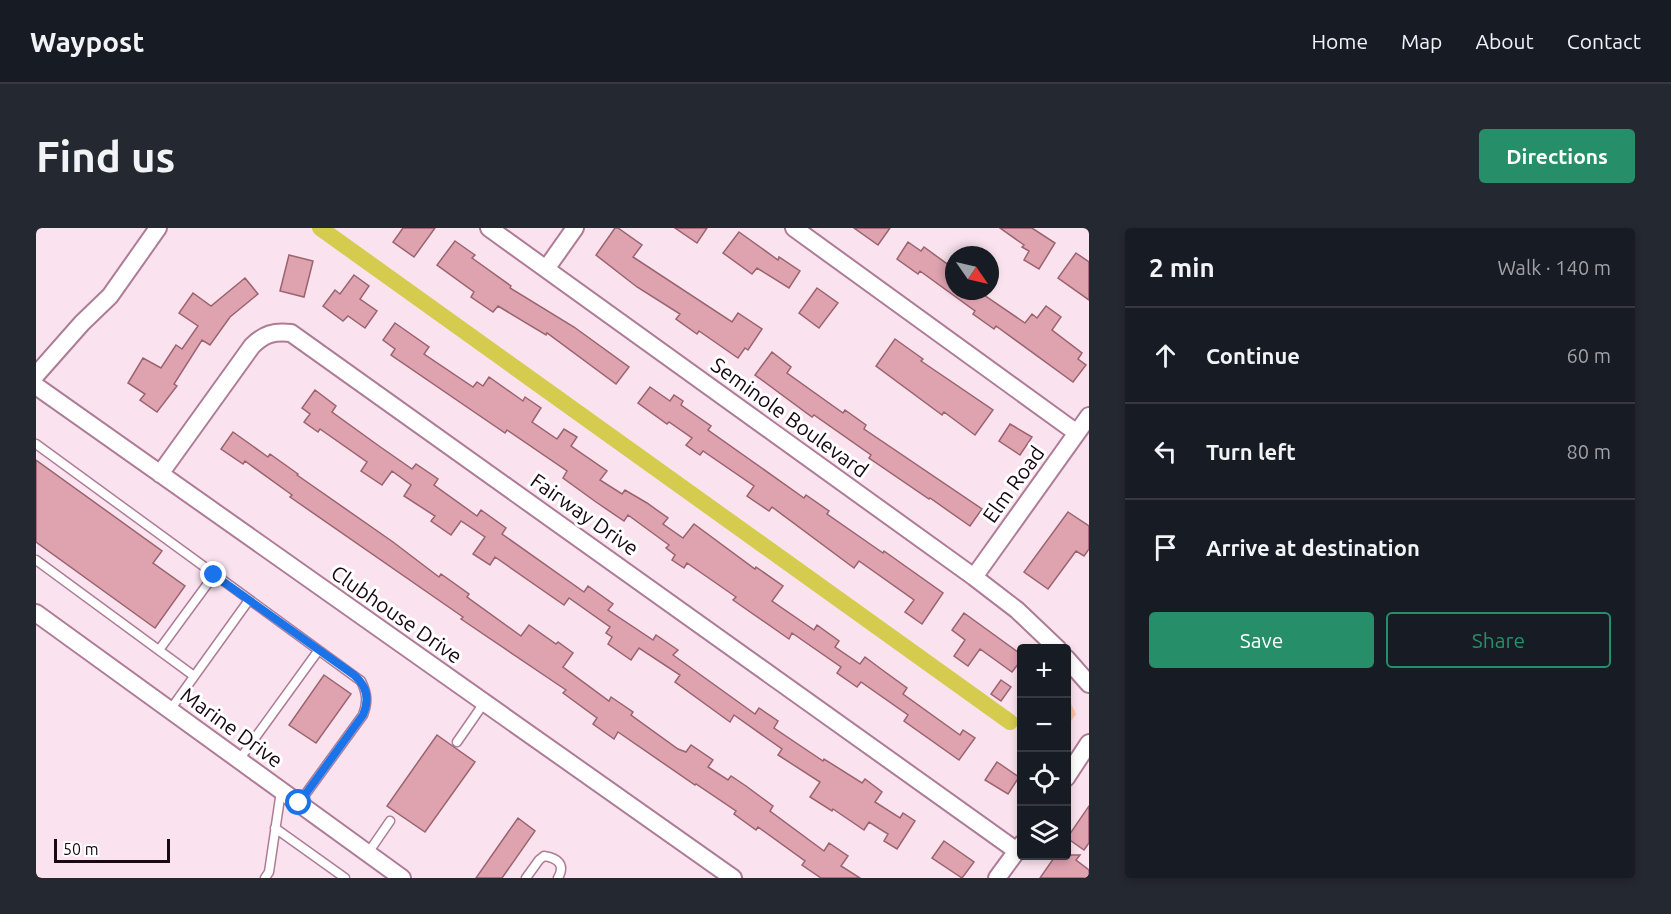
<!DOCTYPE html>
<meta charset="utf-8">
<style>
:root{--surface:#171b24;--page:#242831;--text:#f1f3f6;--muted:#9ea1a6;--line:#363941;--accent:#278e6a}
body{margin:0;font-family:Ubuntu,sans-serif;background:var(--page);color:var(--text)}
.controls{position:absolute;right:18px;bottom:18px;display:grid;overflow:hidden;border-radius:6px;box-shadow:0 3px 9px #0003}
.controls button{width:54px;height:54px;display:grid;place-items:center;padding:0;border:0;border-bottom:2px solid var(--line);background:var(--surface);color:var(--text);font:30px sans-serif}
.compass{position:absolute;left:909px;top:18px;width:54px;height:54px;border-radius:50%;background:var(--surface);box-shadow:0 3px 9px #0003;rotate:124deg}
.scale{position:absolute;left:18px;bottom:15px;width:116px;box-sizing:border-box;padding-left:6px;border:3px solid #190711;border-top:0;font-size:16px;line-height:21px;white-space:nowrap;color:#190711;-webkit-text-stroke:4px #fff;paint-order:stroke}
.stop{position:absolute;width:18px;height:18px;margin:-14px;border:4px solid #1a73e8;border-radius:50%;background:#fff}
.stop.end{background:#1a73e8;border-color:#fff;box-shadow:0 2px 6px #0008}
.list{margin:0;padding:0;list-style:none}
h2{display:flex;justify-content:space-between;align-items:center;height:78px;margin:0;padding:0 24px;font-size:26px}
h2 small{font-size:20px;font-weight:400;color:var(--muted)}
.list li{display:grid;grid-template-columns:39px 1fr auto;gap:18px;align-items:center;box-sizing:border-box;height:96px;padding:0 24px;border-top:2px solid var(--line)}
.list b{display:block;font-size:22px;white-space:nowrap}
.list em{font-size:20px;font-style:normal;color:var(--muted)}
.actions{display:flex;gap:12px;padding:18px 24px}
.actions a{flex:1;padding:14px 0;border:2px solid var(--accent);border-radius:6px;text-align:center;font-size:21px;color:var(--accent)}
.actions .main{background:var(--accent);color:#fff}
.icon{flex:none;width:33px;height:33px;fill:none;stroke:currentColor;stroke-width:2;stroke-linecap:round;stroke-linejoin:round}
.map{position:relative;flex:none;width:1053px;height:650px;overflow:hidden;border-radius:6px}
header{display:flex;align-items:center;gap:36px;box-sizing:border-box;height:84px;padding:0 30px;background:var(--surface);border-bottom:2px solid var(--line)}
header strong{font-size:28px}
nav{display:flex;gap:33px;margin-inline-start:auto;font-size:21px}
.intro{display:flex;align-items:center;justify-content:space-between;box-sizing:border-box;height:144px;padding:0 36px}
h1{margin:0;font-size:42px}
.button{padding:15px 27px;border-radius:6px;background:var(--accent);color:#fff;font-size:21px;font-weight:700}
main{display:flex;gap:36px;padding:0 36px}
aside{flex:1;background:var(--surface);border-radius:6px;box-shadow:0 3px 9px #0003}
.map>svg:first-child{display:block}
</style>
<header>
<strong>Waypost</strong>
<nav><a>Home</a><a>Map</a><a>About</a><a>Contact</a></nav>
</header>
<div class="intro"><h1>Find us</h1><a class="button">Directions</a></div>
<main>
<div class="map">
<svg width="1053" height="650" viewBox="0 0 1053 650">
<rect width="100%" height="100%" fill="#fae3ee"/>
<!-- green -->
<path fill="#fec3a8" d="M1031 467 1040 486 1031 499Z"/>
<g fill="none" stroke-linecap="round" stroke-linejoin="round">
<!-- canal -->
<path stroke="#d4cb4f" stroke-width="16" d="M284 0 974 494"/>
</g>
<!-- building -->
<path fill="#dfa3b0" stroke="#9a636f" stroke-width="1.5" d="M367 0H399L378 29 357 14Z
M579 0H582L606 17 597 29 696 94 702 85 726 101 712 122 709 120 702 130 663 103 661 106 640 91 644 86 601 59 560 27Z
M639 0H671L661 15Z
M818 0H854L842 17Z
M964 0H996L1019 15 1003 41 988 32 993 23 986 19 988 17Z
M703 4 742 32 743 29 764 43 753 60 721 40 716 46 687 25Z
M419 13 439 27 436 30 475 58 474 60 538 99 593 139 580 156 511 105 510 107 462 78 457 84 435 69 438 64 401 37Z
M872 14 885 23 888 19 918 41V63H942L989 95 996 86 1001 90 1010 78 1025 89 1016 102 1046 125 1042 131 1050 137 1037 154 960 98 958 101 937 86 939 83 884 43 882 46 861 31Z
M1040 25 1053 34V72L1022 50Z
M253 27 277 33 268 69 244 63Z
M318 47 333 58 324 71 341 83 329 100 312 88 307 93 287 78 299 62 304 66Z
M209 50 222 66 194 89 174 117 166 112 138 156 141 158 121 184 104 172 109 166 92 155 107 130 125 140 140 117 146 121 162 98 143 85 157 65 175 78Z
M781 60 802 75 783 100 763 85Z
M359 95 393 119 388 126 437 159 441 154 447 158 453 149 487 173 489 169 505 180 496 194 521 211 528 201 541 209 535 218 571 243 564 252 586 266 589 262 611 275 632 290 627 296 647 310 658 296 719 341 720 339 747 358 736 373 778 402 781 397 803 413 799 419 824 436 829 429 845 441 871 460 867 466 924 507 927 502 939 510 923 532 868 493 872 487 825 454 821 459 801 445 805 439 756 405 753 411 697 372 700 369 651 335 648 340 636 332 639 327 630 320 633 317 592 287 588 293 560 274 527 250 531 243 471 202 469 205 355 127 359 121 347 112Z
M859 111 887 131 885 133 957 182 939 207 908 184 906 187 840 138Z
M736 124 755 139 751 145 807 185 809 182 830 197 828 201 946 281 934 298 894 270 893 271 833 230 835 227 778 187 776 189 719 147Z
M614 159 634 173 638 167 647 173 645 177 675 198 672 202 768 270 770 267 793 283 791 286 847 325 848 323 907 365 886 396 869 384 878 372 823 333 818 340 736 279 733 283 711 268 718 258 667 223 664 227 650 217 656 210 633 194 631 196 602 175Z
M279 162 300 178 296 184 343 218 376 241 380 236 402 251 398 257 441 288 445 282 470 300 466 306 548 364 552 358 577 376 572 382 617 412 620 407 642 422 637 427 719 486 723 480 742 493 738 500 787 533 788 531 826 555 829 551 846 564 839 574 864 590 867 585 879 593 861 621 848 613 852 606 833 594 828 602 797 581 796 583 774 569 784 554 742 527 746 521 698 487 694 494 639 454 644 447 603 420 595 432 572 416 576 409 570 405 574 399 533 370 528 377 459 329 454 337 437 326 449 309 425 293 415 307 395 293 399 288 368 268 375 257 356 243 346 257 325 243 331 234 284 201 282 204 268 194 274 186 266 180Z
M974 196 996 209 984 227 963 213Z
M197 204 232 229 234 226 262 246 261 247 357 314 403 349 405 346 433 366 431 369 485 408 493 397 520 416 522 414 537 425 527 439 573 473 575 469 597 484 595 487 642 521 650 524 655 517 677 532 672 539 692 552 695 548 710 558 737 578 734 583 788 623 793 615 812 628 805 638 824 650H785L766 637 769 633 722 599 720 602 698 586 700 583 660 556 659 557 582 504 578 511 557 496 561 490 527 465 530 462 425 391 427 389 254 269 256 267 209 233 207 236 185 221Z
M0 232 126 323 117 335 149 358 119 400 0 314Z
M1032 284 1053 298V321L1048 328 1040 323 1012 361 988 344Z
M928 385 986 427V431L976 444 944 421 932 438 918 428 929 412 916 402Z
M288 447 315 466 280 515 253 497Z
M965 452 975 459 965 473 955 466Z
M401 507 439 534 389 604 351 578Z
M961 534 983 549 972 566 949 552Z
M1053 578V615L1048 622 1031 610Z
M482 590 499 603 466 650H440Z
M908 613 938 634 926 650 896 630Z
M1020 627H1044L1040 632 1053 642V650H1004Z"/>
<g fill="none" stroke-linecap="round" stroke-linejoin="round">
<!-- service casing -->
<g stroke="#ae7c97" stroke-width="11">
<path id="service" d="M0 216 325 453C331 465 332 474 327 487L263 575
M0 332 158 448
M123 422 178 347
M134 482 213 372
M421 514 448 475
M203 532 282 423
M239 600 309 650
M332 625 354 593
M229 650 233 644 245 563
M490 650 503 632 508 628C521 630 530 636 522 650"/>
</g>
<!-- minor casing -->
<g stroke="#ae7c97" stroke-width="20">
<path id="minor" d="M453 0 938 349 981 382 1022 421
M758 0 1041 205
M510 41 539 0
M0 147 46 95 74 68 122 0
M0 158 697 650
M124 246 216 118C228 106 238 103 255 105L981 623
M938 349 1053 188
M0 385 366 650
M1030 430 1053 456
M1030 550 1053 515
M961 650 986 616"/>
</g>
<!-- service -->
<use href="#service" stroke="#fff" stroke-width="8"/>
<!-- minor -->
<use href="#minor" stroke="#fff" stroke-width="16"/>
</g>
<g fill="none" stroke-linecap="round" stroke-linejoin="round">
<!-- route -->
<path stroke="#1a73e8" stroke-width="8" d="M178 347 318 447C331 458 334 471 327 487L263 575"/>
</g>
<g text-anchor="middle" dominant-baseline="central" stroke-width="6" stroke-linejoin="round" paint-order="stroke">
<!-- street labels -->
<g font-size="21" fill="#190711" stroke="#fff">
<text transform="translate(754 189) rotate(36)">Seminole Boulevard</text>
<text transform="translate(977 256) rotate(-54)">Elm Road</text>
<text transform="translate(549 286) rotate(35)">Fairway Drive</text>
<text transform="translate(361 386) rotate(35)">Clubhouse Drive</text>
<text transform="translate(196 499) rotate(36)">Marine Drive</text>
</g>
</g>
</svg>
<div class="controls">
<button>+</button>
<button>−</button>
<button><svg class="icon" aria-label="locate" viewBox="0 0 24 24"><circle cx="12" cy="12" r="6"/><path d="M12 2v4M12 18v4M2 12h4M18 12h4"/></svg></button>
<button><svg class="icon" aria-label="layers" viewBox="0 0 24 24"><path d="M12 4l9 5-9 5-9-5zM3 14l9 5 9-5"/></svg></button>
</div>
<svg class="compass" viewBox="-18 -18 36 36"><path d="M0-13l5 13h-10z" fill="#e53935"/><path d="M0 13l5-13h-10z" fill="#9ea1a6"/></svg>
<div class="scale">50 m</div>
<div class="stop" style="left:263px;top:575px"></div>
<div class="stop end" style="left:178px;top:347px"></div>
</div>
<aside>
<h2>2 min<small>Walk · 140 m</small></h2>
<ul class="list">
<li><svg class="icon" aria-label="ahead" viewBox="0 0 24 24"><path d="M12 20V5M6 11l6-6 6 6"/></svg><div><b>Continue</b></div><em>60 m</em></li>
<li><svg class="icon" aria-label="left" viewBox="0 0 24 24"><path d="M17 20v-9H6M10 6l-5 5 5 5"/></svg><div><b>Turn left</b></div><em>80 m</em></li>
<li><svg class="icon" aria-label="arrive" viewBox="0 0 24 24"><path d="M6 21V4h12l-3 4 3 4H6"/></svg><div><b>Arrive at destination</b></div></li>
</ul>
<div class="actions"><a class="main">Save</a><a>Share</a></div>
</aside>
</main>
